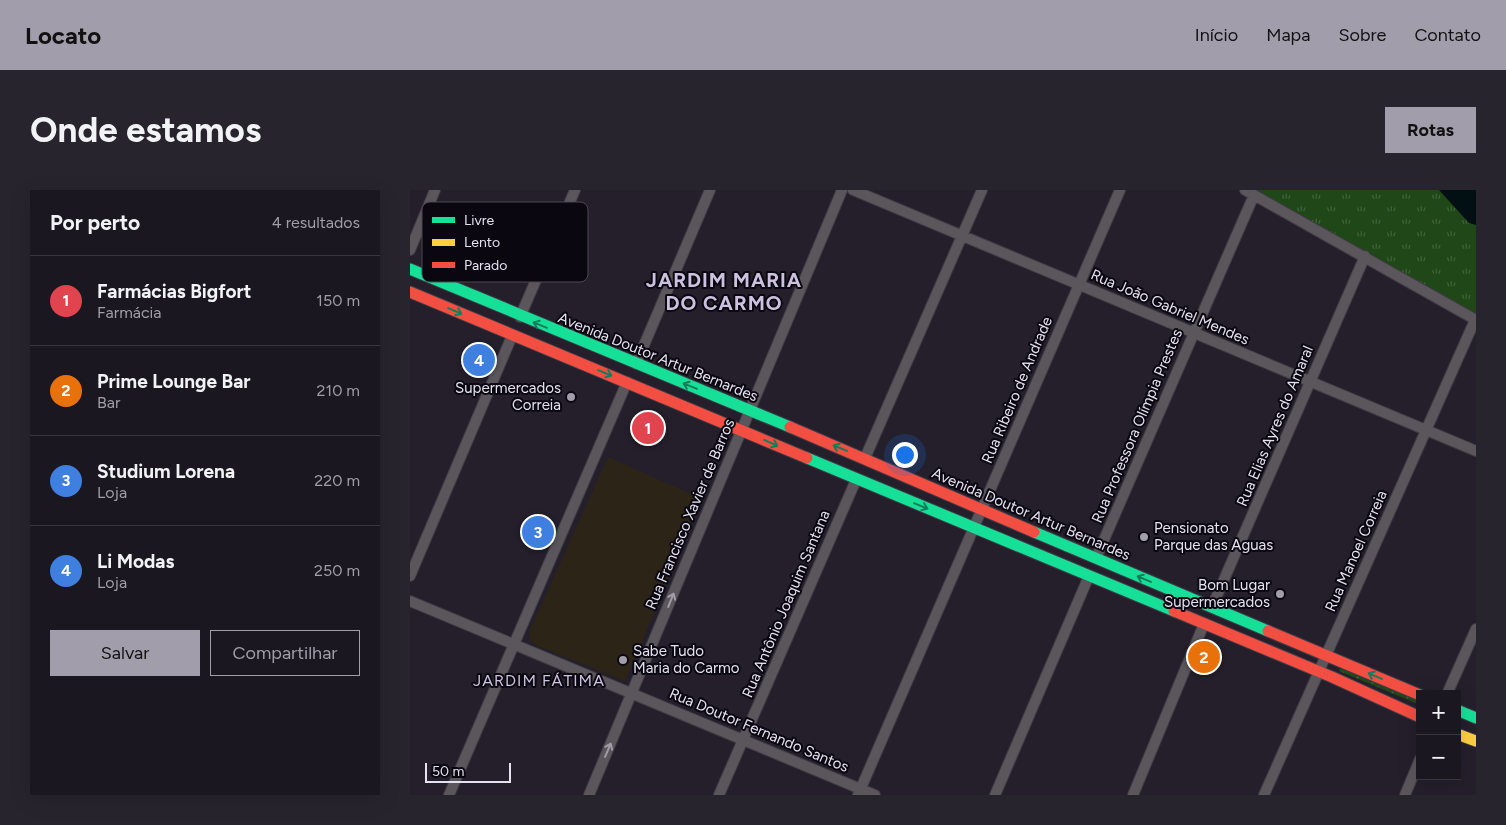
<!DOCTYPE html>
<html lang="pt">
<meta charset="utf-8">
<style>
:root{--surface:#1b1720;--page:#28242d;--text:#f1f3f6;--muted:#a09fa5;--line:#39363e;--accent:#a29dab}
body{margin:0;font-family:Figtree,sans-serif;background:var(--page);color:var(--text)}
.controls{position:absolute;right:15px;bottom:15px;display:grid;overflow:hidden;border-radius:0px;box-shadow:0 5px 20px #0002}
.controls button{width:45px;height:45px;display:grid;place-items:center;padding:0;border:0;border-bottom:1px solid var(--line);background:var(--surface);color:var(--text);font:25px sans-serif}
.scale{position:absolute;left:15px;bottom:12px;width:86px;box-sizing:border-box;padding-left:5px;border:2px solid #e6e1f0;border-top:0;font-size:14px;line-height:18px;white-space:nowrap;color:#e6e1f0;-webkit-text-stroke:4px #0a0710;paint-order:stroke}
.you{position:absolute;left:494px;top:264px;width:18px;height:18px;margin:-12px;border:4px solid #fff;border-radius:50%;background:#1a73e8;box-shadow:0 0 0 8px #1a73e833}
.badge{display:grid;place-items:center;width:32px;height:32px;border-radius:50%;background:var(--accent);color:#fff;font-size:16px;font-weight:700}
.pin{position:absolute;translate:-50% -50%;border:2px solid #fff;box-shadow:0 1px 5px #0006}
.list{margin:0;padding:0;list-style:none}
h2{display:flex;justify-content:space-between;align-items:center;height:65px;margin:0;padding:0 20px;font-size:21px}
h2 small{font-size:16px;font-weight:400;color:var(--muted)}
.list li{display:grid;grid-template-columns:32px 1fr auto;gap:15px;align-items:center;box-sizing:border-box;height:90px;padding:0 20px;border-top:1px solid var(--line)}
.list b{display:block;font-size:19px;white-space:nowrap}
.list p{margin:0;font-size:16px;white-space:nowrap;color:var(--muted)}
.list em{font-size:16px;font-style:normal;color:var(--muted)}
.actions{display:flex;gap:10px;padding:15px 20px}
.actions a{flex:1;padding:11px 0;border:1px solid var(--accent);border-radius:0px;text-align:center;font-size:18px;color:var(--accent)}
.actions .main{background:var(--accent);color:#111}
.map{position:relative;flex:none;width:1066px;height:605px;overflow:hidden;border-radius:0px}
header{display:flex;align-items:center;gap:30px;box-sizing:border-box;height:70px;padding:0 25px;background:var(--accent);color:#111}
header strong{font-size:24px}
nav{display:flex;gap:28px;margin-inline-start:auto;font-size:18px}
.intro{display:flex;align-items:center;justify-content:space-between;box-sizing:border-box;height:120px;padding:0 30px}
h1{margin:0;font-size:35px}
.button{padding:12px 22px;border-radius:0px;background:var(--accent);color:#111;font-size:18px;font-weight:700}
main{display:flex;gap:30px;padding:0 30px}
aside{flex:1;background:var(--surface);border-radius:0px;box-shadow:0 5px 20px #0002}
.map>svg:first-child{display:block}
</style>
<header>
<strong>Locato</strong>
<nav><a>Início</a><a>Mapa</a><a>Sobre</a><a>Contato</a></nav>
</header>
<div class="intro"><h1>Onde estamos</h1><a class="button">Rotas</a></div>
<main>
<aside>
<h2>Por perto<small>4 resultados</small></h2>
<ul class="list">
<li><span class="badge" style="background:#e0444e">1</span><div><b>Farmácias Bigfort</b><p>Farmácia</p></div><em>150 m</em></li>
<li><span class="badge" style="background:#e8710a">2</span><div><b>Prime Lounge Bar</b><p>Bar</p></div><em>210 m</em></li>
<li><span class="badge" style="background:#3f7fe0">3</span><div><b>Studium Lorena</b><p>Loja</p></div><em>220 m</em></li>
<li><span class="badge" style="background:#3f7fe0">4</span><div><b>Li Modas</b><p>Loja</p></div><em>250 m</em></li>
</ul>
<div class="actions"><a class="main">Salvar</a><a>Compartilhar</a></div>
</aside>
<div class="map">
<svg width="1066" height="605" viewBox="0 0 1066 605">
<defs>
<pattern id="grass-dots" width="8" height="8" patternUnits="userSpaceOnUse" patternTransform="scale(1.25)"><rect width="8" height="8" fill="#204718"/><path d="M2 2h.1M6 6h.1" fill="none" stroke="#40613a" stroke-width="1.8" stroke-linecap="round"/></pattern>
<pattern id="park-tufts" width="24" height="20" patternUnits="userSpaceOnUse" patternTransform="scale(1.25)"><rect width="24" height="20" fill="#204718"/><path d="M3 7l-1-3M5 7V3M7 7l1-3M15 17l-1-3M17 17v-4M19 17l1-3" fill="none" stroke="#40613a"/></pattern>
</defs>
<rect width="100%" height="100%" fill="#241f2b"/>
<!-- education -->
<path fill="#2d2418" d="M198 267 293 309 215 491 125 455 120 449 119 442Z"/>
<!-- grass -->
<path fill="url(#grass-dots)" d="M931 475 1010 508V515L929 481Z"/>
<!-- park -->
<path fill="url(#park-tufts)" d="M846 0H1066V124Z"/>
<!-- water -->
<path fill="#031013" d="M1029 0H1066V35L1059 33Z"/>
<g fill="none" stroke-linecap="round" stroke-linejoin="round">
<!-- street casing -->
<g stroke="#3f3b46" stroke-width="12">
<path id="street" d="M443 0 1066 261
M835 0 1066 130
M0 60 25 0
M110 127 165 0
M226 174 300 0
M455 268 572 0
M686 368 844 5
M0 386 102 146
M0 411 465 605
M802 417 955 66
M1037 504 1066 439
M39 605 217 192
M179 605 432 0
M309 605 446 290
M448 605 710 0
M585 605 679 386
M723 605 794 434
M854 605 1065 130
M995 605 1010 569"/>
</g>
<!-- fast casing -->
<g stroke="#3f3b46" stroke-width="13">
<path id="fast" d="M0 79 380 237
M397 268 764 421
M624 342 858 441
M1047 520 1066 528"/>
</g>
<!-- slow casing -->
<g stroke="#3f3b46" stroke-width="13">
<path id="slow" d="M1047 544 1066 551"/>
</g>
<!-- jam casing -->
<g stroke="#3f3b46" stroke-width="13">
<path id="jam" d="M0 102 397 268
M380 237 624 342
M764 421 922 487 1010 527
M858 441 1010 505"/>
</g>
<!-- street -->
<use href="#street" stroke="#5a565b" stroke-width="10"/>
<!-- fast -->
<use href="#fast" stroke="#16e098" stroke-width="11"/>
<!-- slow -->
<use href="#slow" stroke="#ffcf43" stroke-width="11"/>
<!-- jam -->
<use href="#jam" stroke="#f24e42" stroke-width="11"/>
</g>
<!-- one-way arrows -->
<defs><path id="oneway-shaft" d="M-6 0H5M1.5-3L5.5 0L1.5 3" fill="none" stroke-width="1.6" stroke-linecap="round" stroke-linejoin="round" transform="scale(1.25)"/></defs>
<g stroke="#117e5b">
<use href="#oneway-shaft" transform="translate(45 121) rotate(23)"/>
<use href="#oneway-shaft" transform="translate(130 135) rotate(-158)"/>
<use href="#oneway-shaft" transform="translate(195 183) rotate(22)"/>
<use href="#oneway-shaft" transform="translate(280 196) rotate(-158)"/>
<use href="#oneway-shaft" transform="translate(361 253) rotate(24)"/>
<use href="#oneway-shaft" transform="translate(430 258) rotate(-158)"/>
<use href="#oneway-shaft" transform="translate(511 316) rotate(22)"/>
<use href="#oneway-shaft" transform="translate(734 389) rotate(-157)"/>
<use href="#oneway-shaft" transform="translate(965 486) rotate(-157)"/>
</g>
<g stroke="#a09ca6">
<use href="#oneway-shaft" transform="translate(261 410) rotate(-68)"/>
<use href="#oneway-shaft" transform="translate(198 560) rotate(-67)"/>
</g>
<!-- markers -->
<g fill="#a29dab" stroke="#0a0710" stroke-width="2">
<circle cx="161" cy="207" r="5"/>
<circle cx="734" cy="347" r="5"/>
<circle cx="870" cy="404" r="5"/>
<circle cx="213" cy="470" r="5"/>
</g>
<g text-anchor="middle" dominant-baseline="central" stroke-width="4" stroke-linejoin="round" paint-order="stroke">
<!-- street labels -->
<g font-size="15" fill="#e6e1f0" stroke="#0a0710">
<text transform="translate(760 117) rotate(23)">Rua João Gabriel Mendes</text>
<text transform="translate(248 167) rotate(22)">Avenida Doutor Artur Bernardes</text>
<text transform="translate(607 200) rotate(-67)">Rua Ribeiro de Andrade</text>
<text transform="translate(727 236) rotate(-67)">Rua Professora Olímpia Prestes</text>
<text transform="translate(865 236) rotate(-67)">Rua Elias Ayres do Amaral</text>
<text transform="translate(280 324) rotate(-67)">Rua Francisco Xavier de Barros</text>
<text transform="translate(621 324) rotate(23)">Avenida Doutor Artur Bernardes</text>
<text transform="translate(946 361) rotate(-66)">Rua Manoel Correia</text>
<text transform="translate(376 414) rotate(-67)">Rua Antônio Joaquim Santana</text>
<text transform="translate(349 540) rotate(23)">Rua Doutor Fernando Santos</text>
</g>
<!-- poi labels -->
<g font-size="15" fill="#e6e1f0" stroke="#0a0710" text-anchor="end">
<text x="151" y="198">Supermercados<tspan x="151" dy="17">Correia</tspan></text>
<text x="744" y="338" text-anchor="start">Pensionato<tspan x="744" dy="17">Parque das Aguas</tspan></text>
<text x="860" y="395">Bom Lugar<tspan x="860" dy="17">Supermercados</tspan></text>
<text x="223" y="461" text-anchor="start">Sabe Tudo<tspan x="223" dy="17">Maria do Carmo</tspan></text>
</g>
<!-- neighbourhood labels -->
<g font-size="16" letter-spacing="1" fill="#ccc1df" stroke="#0a0710">
<text x="129" y="490">JARDIM FÁTIMA</text>
</g>
<!-- district labels -->
<g font-size="20" font-weight="bold" letter-spacing="1" fill="#ccc1df" stroke="#0a0710">
<text x="314" y="90">JARDIM MARIA<tspan x="314" dy="23">DO CARMO</tspan></text>
</g>
</g>
<!-- legend -->
<rect x="12" y="12" width="166" height="80" rx="8" fill="#0a0710" stroke="#4c4853" stroke-width="1"/>
<rect x="22" y="27" width="23" height="6" fill="#16e098"/>
<rect x="22" y="49" width="23" height="7" fill="#ffcf43"/>
<rect x="22" y="72" width="23" height="6" fill="#f24e42"/>
<g font-size="14" fill="#e6e1f0">
<text x="54" y="35">Livre</text>
<text x="54" y="57">Lento</text>
<text x="54" y="80">Parado</text>
</g>
</svg>
<div class="controls">
<button>+</button>
<button>−</button>
</div>
<div class="scale">50 m</div>
<div class="you"></div>
<div class="pin badge" style="left:238px;top:238px;background:#e0444e">1</div>
<div class="pin badge" style="left:794px;top:467px;background:#e8710a">2</div>
<div class="pin badge" style="left:128px;top:342px;background:#3f7fe0">3</div>
<div class="pin badge" style="left:69px;top:170px;background:#3f7fe0">4</div>
</div>
</main>
